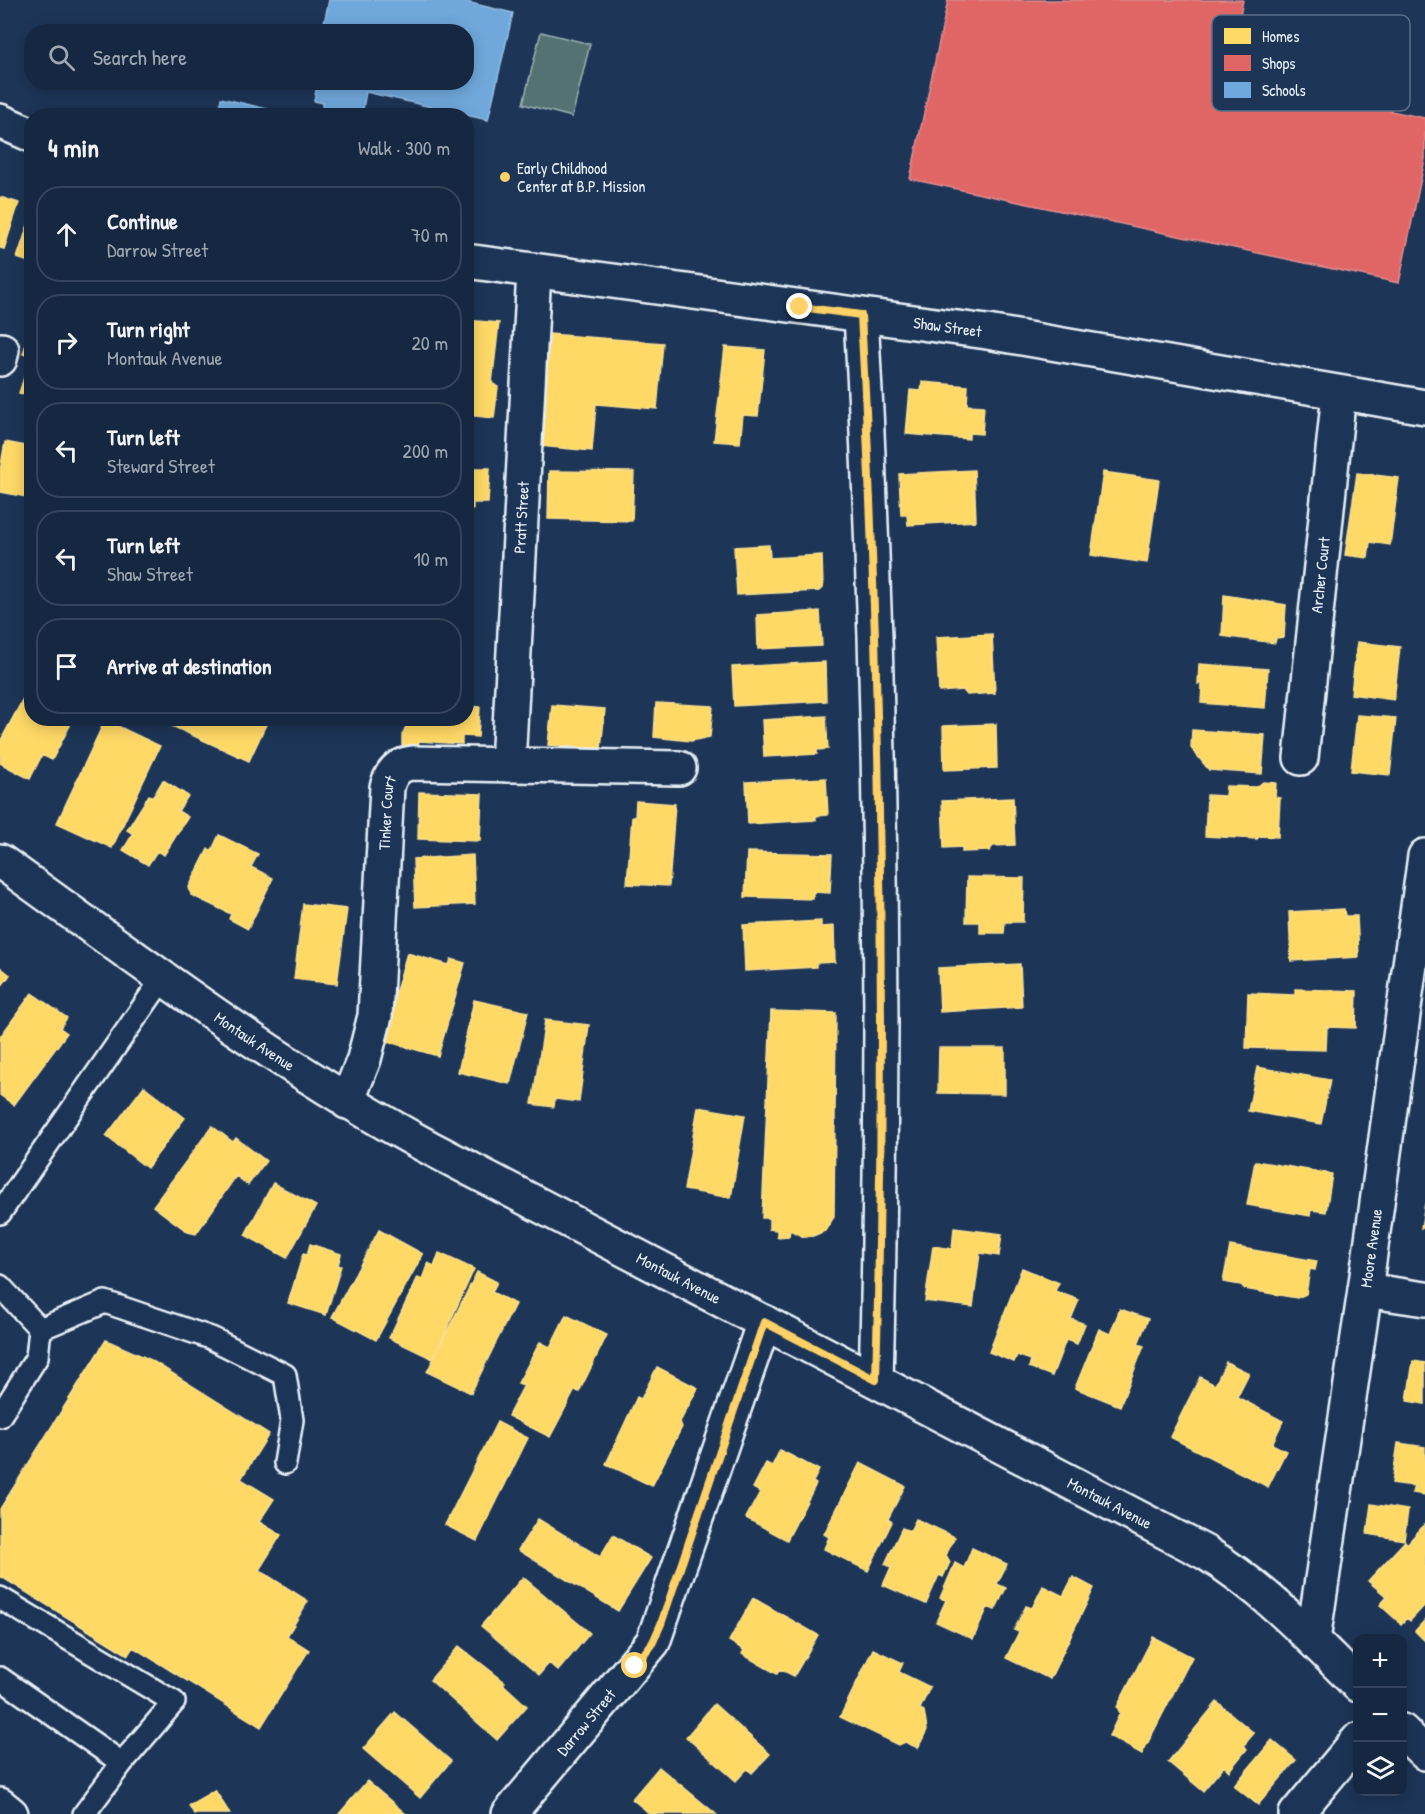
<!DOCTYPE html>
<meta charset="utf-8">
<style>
:root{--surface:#162841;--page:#1f3048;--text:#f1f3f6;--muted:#9ea6b1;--line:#35445a}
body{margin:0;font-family:"Patrick Hand",sans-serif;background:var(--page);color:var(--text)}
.controls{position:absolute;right:18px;bottom:18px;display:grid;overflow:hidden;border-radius:12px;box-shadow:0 3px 15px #0003}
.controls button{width:54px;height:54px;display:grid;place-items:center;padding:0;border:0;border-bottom:2px solid var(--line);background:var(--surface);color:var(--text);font:30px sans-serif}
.stop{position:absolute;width:18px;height:18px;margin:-14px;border:4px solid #ffd166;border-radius:50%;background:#fff}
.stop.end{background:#ffd166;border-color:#fff;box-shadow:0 2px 6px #0008}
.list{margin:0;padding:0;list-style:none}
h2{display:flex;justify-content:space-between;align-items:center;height:78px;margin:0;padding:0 24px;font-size:26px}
h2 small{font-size:20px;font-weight:400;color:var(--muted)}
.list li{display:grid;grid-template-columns:39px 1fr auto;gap:18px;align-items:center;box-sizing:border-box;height:96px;margin:0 12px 12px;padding:0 12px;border:2px solid var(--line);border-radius:24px}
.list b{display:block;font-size:22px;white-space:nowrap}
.list p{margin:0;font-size:20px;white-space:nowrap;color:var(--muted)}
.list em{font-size:20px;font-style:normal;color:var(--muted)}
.icon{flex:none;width:33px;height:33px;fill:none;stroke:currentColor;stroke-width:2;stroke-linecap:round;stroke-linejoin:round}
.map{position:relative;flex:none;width:1425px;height:1814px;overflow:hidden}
.search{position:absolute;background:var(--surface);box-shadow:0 3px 15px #0003;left:24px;top:24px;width:450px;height:66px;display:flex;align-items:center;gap:15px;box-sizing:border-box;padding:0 21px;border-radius:24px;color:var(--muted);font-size:22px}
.panel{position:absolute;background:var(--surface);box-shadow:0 3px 15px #0003;left:24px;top:108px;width:450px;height:618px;border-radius:24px}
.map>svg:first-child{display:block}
</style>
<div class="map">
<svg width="1425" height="1814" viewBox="0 0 1425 1814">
<rect width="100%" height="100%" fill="#1d3557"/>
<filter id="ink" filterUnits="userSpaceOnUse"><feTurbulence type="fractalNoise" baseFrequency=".0167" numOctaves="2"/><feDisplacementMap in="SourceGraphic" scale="12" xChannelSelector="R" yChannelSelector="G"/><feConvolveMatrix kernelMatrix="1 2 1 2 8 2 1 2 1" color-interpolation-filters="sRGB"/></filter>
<g filter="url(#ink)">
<!-- green -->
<path fill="#537271" stroke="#9eb2b4" stroke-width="1.5" d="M541 32 590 44 572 117 523 104Z"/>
<!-- homes -->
<path fill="#ffd966" stroke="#f8e092" stroke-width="1.5" d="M0 197 19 203 4 249 0 248Z
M32 213V263L17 258Z
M466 320 499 323 492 383 498 387 494 418 466 415Z
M29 334H32V397L19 393 31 356 23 354Z
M549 334 663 343 657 409 596 404 592 451 540 446Z
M725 347 765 350 758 416 743 415 740 443 714 441Z
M922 382 968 386 967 405 984 406 982 434 969 433V439L906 434 910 390 921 391Z
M5 442 32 447V498L0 492V470Z
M466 468H490L488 503H473V509L466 508Z
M974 470 976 521 908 525 907 515H901L899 474Z
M549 471 634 472 632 521 548 519Z
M1103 472 1159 480 1147 563 1091 555Z
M1357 473 1399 478 1390 545 1370 542 1368 558 1345 555Z
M769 545 770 558 822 555 823 587 819 591 737 595 734 547Z
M1224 595 1286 605 1284 637 1276 638 1275 643 1222 636Z
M820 611 822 646 758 649 757 615Z
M992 634 995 693 967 695 963 690 939 692 936 637Z
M1357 642 1400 647 1394 700 1351 694Z
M825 662 826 701 734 706 732 667Z
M1199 664 1268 669 1265 708 1201 703 1202 684H1198Z
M24 697 32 701V718H74L52 760 42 755 30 779 0 763V742Z
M466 698H469V706L480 707 478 737 462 736V744L419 741 418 747 402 745V735L410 718H466Z
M656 703 713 706 710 737 691 741 654 737Z
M552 705 605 709 601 749 548 745Z
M1357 715 1396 718 1390 775 1351 771Z
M826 716 828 749 817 750V754L764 757 762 720Z
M175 718H269L249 761 172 726Z
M105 720 160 746 112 848 57 823Z
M996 724 997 768 944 770 943 726Z
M1192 730 1265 735 1262 774 1209 770 1191 748Z
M826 778 828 815 816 816V820L748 824 746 782Z
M163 780 188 796 178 811 188 817 164 855 157 851 148 865 123 850 133 834 127 830 149 795 153 797Z
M1263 782 1276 783 1275 797 1280 798 1278 837 1260 836 1257 839 1205 836 1207 795 1225 796 1226 786 1257 787Z
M419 792 482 794 480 841 418 839Z
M1013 798 1015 845 993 846 989 851 962 852V847L944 848 942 801Z
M636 801 675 804 669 886 627 884 632 817H635Z
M219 835 258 854 251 867 273 878 248 929 229 919 231 914 191 895 189 887 208 849 212 850Z
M747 852 832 854 830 893 813 892V899L745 897Z
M473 855 475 904 415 907 413 859Z
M967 877 1024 878 1023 922H1005L1004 933H980V922H966Z
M303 904 347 909 337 984 294 979Z
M1344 909 1345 916H1357L1359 957 1291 961 1289 912Z
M821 921V927L834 926 835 962 816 963V967L745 971 743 925Z
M407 953 449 965 451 959 465 963 438 1056 382 1040Z
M1020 964 1022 1007 940 1012 938 968Z
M0 967 10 975 0 988Z
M1295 989 1357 991 1356 1028 1327 1027 1326 1050 1246 1048 1248 993 1295 995Z
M32 993 67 1018 60 1028 67 1033 14 1105 0 1095V1037Z
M474 1000 528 1012 510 1084 458 1072Z
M771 1011 836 1013 834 1217 825 1231 813 1236 804 1237 790 1230 789 1236 777 1237V1230L769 1229V1218H762Z
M545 1020 589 1025 579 1102 555 1099 554 1107 532 1104Z
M939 1048H1005V1094L938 1093Z
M1257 1067 1330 1080 1321 1124 1248 1111Z
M144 1086 185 1118 147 1168 106 1136Z
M698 1107 745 1115 731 1198 684 1190Z
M212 1126 233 1142 236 1138 266 1161 248 1185 236 1176 196 1234 188 1232 153 1206Z
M1255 1161 1332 1174 1326 1212 1311 1210 1310 1216 1247 1205Z
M273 1183 316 1206 287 1258 245 1235Z
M1425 1203V1228H1421Z
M954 1228 1002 1234 999 1256 980 1253 973 1307 925 1301 933 1246 952 1249Z
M379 1230 423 1254 376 1340 332 1317Z
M310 1244 341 1254 338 1265 341 1266 326 1315 288 1303 303 1254 307 1255Z
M1230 1246 1317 1261 1315 1270 1310 1269 1306 1294 1297 1298 1245 1289 1241 1285 1223 1282Z
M439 1253 474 1269 433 1359 389 1338 418 1277 422 1279 428 1263 434 1266Z
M1022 1268 1059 1283 1055 1291 1079 1300 1071 1319 1085 1324 1077 1344 1066 1340 1052 1376 1029 1367 1031 1360 1017 1355 1014 1362 989 1352Z
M477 1272 497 1282 492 1292 515 1304 471 1393 427 1372Z
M1120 1309 1148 1319 1138 1344 1144 1346 1120 1406 1075 1388 1099 1329 1110 1334Z
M566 1315 607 1335 579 1392 575 1390 550 1437 508 1416 524 1385 518 1383 540 1342 550 1347Z
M106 1340 151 1360 269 1434 241 1479 274 1499 259 1522 281 1535 259 1570 308 1601 287 1636 309 1650 261 1727 133 1647 128 1655 0 1576V1509Z
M1413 1361 1425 1363V1404L1407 1401Z
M1226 1362 1249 1373 1237 1397 1283 1421 1272 1444 1286 1451 1268 1487 1170 1437 1200 1377 1215 1385Z
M657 1367 698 1388 680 1422 682 1427 652 1486 606 1464 637 1397 641 1399Z
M497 1422 528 1438 477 1541 445 1525Z
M1398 1443 1425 1447V1495L1412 1493 1414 1486 1392 1483Z
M780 1450 819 1470 813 1482 816 1484 787 1540 746 1518 760 1492 753 1488 766 1463 772 1466Z
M860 1463 905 1486 888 1519 892 1522 868 1571 824 1549 829 1537 824 1534Z
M1371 1504 1408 1510 1404 1540 1367 1534Z
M538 1519 600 1557 613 1535 651 1558 618 1611 518 1550Z
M916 1519 955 1537 946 1555 950 1562 943 1577 939 1575 926 1604 883 1585 891 1567 885 1564 902 1528 910 1531Z
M1425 1524V1605L1410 1621 1407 1618 1401 1624 1380 1605 1387 1597 1368 1581 1405 1541 1407 1544Z
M972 1548 1007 1564 997 1584 1006 1588 995 1610 988 1607 973 1639 936 1622 946 1600 940 1598 955 1563 964 1568Z
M523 1577 590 1633 558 1671 549 1663 539 1675 481 1626Z
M1073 1577 1094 1588 1050 1679 1006 1658 1019 1632 1014 1630 1026 1606 1032 1608 1043 1586 1063 1596Z
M753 1598 818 1635 794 1676 780 1669 777 1674 742 1654 744 1650 729 1641Z
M1425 1620V1641L1415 1631Z
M1153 1637 1192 1657 1142 1754 1109 1736 1120 1713 1117 1707Z
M459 1646 505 1682 503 1684 527 1706 497 1740 430 1680Z
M873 1649 903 1663 899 1672 930 1687 920 1709 924 1711 927 1730 918 1748 905 1742 899 1745 840 1717Z
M1217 1702 1254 1733 1244 1745 1247 1749 1229 1771 1224 1766 1203 1791 1168 1762Z
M714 1704 770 1754 752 1773 747 1769 736 1781 686 1737Z
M395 1712 451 1761 420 1798 363 1749Z
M1272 1740 1296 1760 1258 1805 1234 1786Z
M659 1767 716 1814H650L632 1799Z
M367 1781 406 1814H339Z
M215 1790 230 1814H194L189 1805Z"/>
<!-- shops -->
<path fill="#e06666" stroke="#e29092" stroke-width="1.5" d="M948 0H1243L1236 36 1399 70 1391 111 1425 118V159L1399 283 910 179Z"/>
<!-- schools -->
<path fill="#6fa8dc" stroke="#93bee4" stroke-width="1.5" d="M329 0H458L513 13 488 120 366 92 362 114 353 112 352 116H320L323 103 314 101 317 85 310 82H466V32H322Z
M221 98 296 116H218Z"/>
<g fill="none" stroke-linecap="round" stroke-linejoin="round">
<!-- lane casing -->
<g stroke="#e8f1f8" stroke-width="26">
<path id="lane" d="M0 1213 163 978
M0 1286 40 1329 37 1357 0 1416
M40 1329 105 1302 211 1338 285 1375 292 1420 285 1463
M0 1598 174 1702 122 1763 84 1814
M0 1678 122 1763"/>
</g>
<!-- street casing -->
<g stroke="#e8f1f8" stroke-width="38">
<g id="street">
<path d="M861 315C881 670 886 1024 876 1380"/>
<path d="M0 359 2 350"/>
<path id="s1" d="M1301 758 1339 393"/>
<path id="s2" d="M508 765 534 271"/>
<path id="s3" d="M347 1102 364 1059 375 1016 387 787C391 773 397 765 412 763L679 768"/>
<path d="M1365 1290 1425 1299"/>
<path id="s4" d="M1313 1640 1365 1290 1425 856"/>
<path id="s5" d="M509 1814 653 1642 764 1322"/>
<path d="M1296 1814 1358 1740"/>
</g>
</g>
<!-- secondary casing -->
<g stroke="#e8f1f8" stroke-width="38">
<g id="secondary">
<path d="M0 121 32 135"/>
<path id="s6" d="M466 261 987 332 1425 407"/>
<path id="s7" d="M0 861C141 962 278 1066 430 1148L1206 1553C1265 1589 1310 1637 1358 1685"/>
<path d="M1402 1731 1425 1753"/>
<path d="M0 1805 11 1814"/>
</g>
</g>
<!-- lane -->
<use href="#lane" stroke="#1d3557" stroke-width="21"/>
<!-- street -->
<use href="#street" stroke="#1d3557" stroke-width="33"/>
<!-- secondary -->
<use href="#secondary" stroke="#1d3557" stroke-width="33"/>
</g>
</g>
<g fill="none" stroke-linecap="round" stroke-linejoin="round" filter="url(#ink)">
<!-- route -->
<path stroke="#ffd166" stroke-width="8" d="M635 1666 653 1642 661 1624 764 1322 876 1380C886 1024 881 670 861 315L800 307"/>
</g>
<!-- markers -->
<circle fill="#ffd166" stroke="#1d3557" stroke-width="2" cx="505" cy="177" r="6"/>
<g text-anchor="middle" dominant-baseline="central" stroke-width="6" stroke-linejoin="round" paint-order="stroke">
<!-- poi labels -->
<g font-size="16" fill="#e8f1f8" stroke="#1d3557" text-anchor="start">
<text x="517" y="168">Early Childhood<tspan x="517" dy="18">Center at B.P. Mission</tspan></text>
</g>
<!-- street labels -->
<g font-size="16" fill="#e8f1f8" stroke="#1d3557">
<text stroke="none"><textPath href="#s6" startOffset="486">Shaw Street</textPath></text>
<text stroke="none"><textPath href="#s2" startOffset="248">Pratt Street</textPath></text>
<text stroke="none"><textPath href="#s1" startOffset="184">Archer Court</textPath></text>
<text stroke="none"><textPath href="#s3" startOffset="294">Tinker Court</textPath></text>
<text stroke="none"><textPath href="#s7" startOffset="312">Montauk Avenue</textPath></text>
<text stroke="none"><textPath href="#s4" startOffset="396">Moore Avenue</textPath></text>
<text stroke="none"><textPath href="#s7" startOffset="798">Montauk Avenue</textPath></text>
<text stroke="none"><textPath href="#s7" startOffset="1284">Montauk Avenue</textPath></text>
<text stroke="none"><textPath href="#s5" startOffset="120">Darrow Street</textPath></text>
</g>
</g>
<!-- legend -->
<rect x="1212" y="15" width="198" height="96" rx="9" fill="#1d3557" stroke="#5a6d87" stroke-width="1.5"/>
<rect x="1224" y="28" width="27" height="16" fill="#ffd966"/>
<rect x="1224" y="55" width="27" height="16" fill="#e06666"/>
<rect x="1224" y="82" width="27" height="16" fill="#6fa8dc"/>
<g font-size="16" fill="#e8f1f8">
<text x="1262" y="42">Homes</text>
<text x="1262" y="69">Shops</text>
<text x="1262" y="96">Schools</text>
</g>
</svg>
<div class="controls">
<button>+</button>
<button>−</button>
<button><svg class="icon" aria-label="layers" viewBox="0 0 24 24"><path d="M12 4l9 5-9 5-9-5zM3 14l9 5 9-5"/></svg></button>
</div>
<div class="stop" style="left:635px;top:1666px"></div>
<div class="stop end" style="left:800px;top:307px"></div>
<div class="search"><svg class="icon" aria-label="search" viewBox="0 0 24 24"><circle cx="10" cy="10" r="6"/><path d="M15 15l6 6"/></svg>Search here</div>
<section class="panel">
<h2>4 min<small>Walk · 300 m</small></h2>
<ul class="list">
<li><svg class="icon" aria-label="ahead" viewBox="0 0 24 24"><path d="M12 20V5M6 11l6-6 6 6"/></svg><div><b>Continue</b><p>Darrow Street</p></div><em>70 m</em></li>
<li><svg class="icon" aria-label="right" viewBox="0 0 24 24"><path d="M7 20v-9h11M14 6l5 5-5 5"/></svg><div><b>Turn right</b><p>Montauk Avenue</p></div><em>20 m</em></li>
<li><svg class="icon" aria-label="left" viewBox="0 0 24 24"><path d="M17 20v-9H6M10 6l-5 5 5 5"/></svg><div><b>Turn left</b><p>Steward Street</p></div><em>200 m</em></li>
<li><svg class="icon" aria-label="left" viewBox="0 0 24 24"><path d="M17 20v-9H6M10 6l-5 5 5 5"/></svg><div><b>Turn left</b><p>Shaw Street</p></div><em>10 m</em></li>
<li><svg class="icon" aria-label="arrive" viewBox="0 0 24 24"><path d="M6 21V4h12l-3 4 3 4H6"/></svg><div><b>Arrive at destination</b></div></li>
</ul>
</section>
</div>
